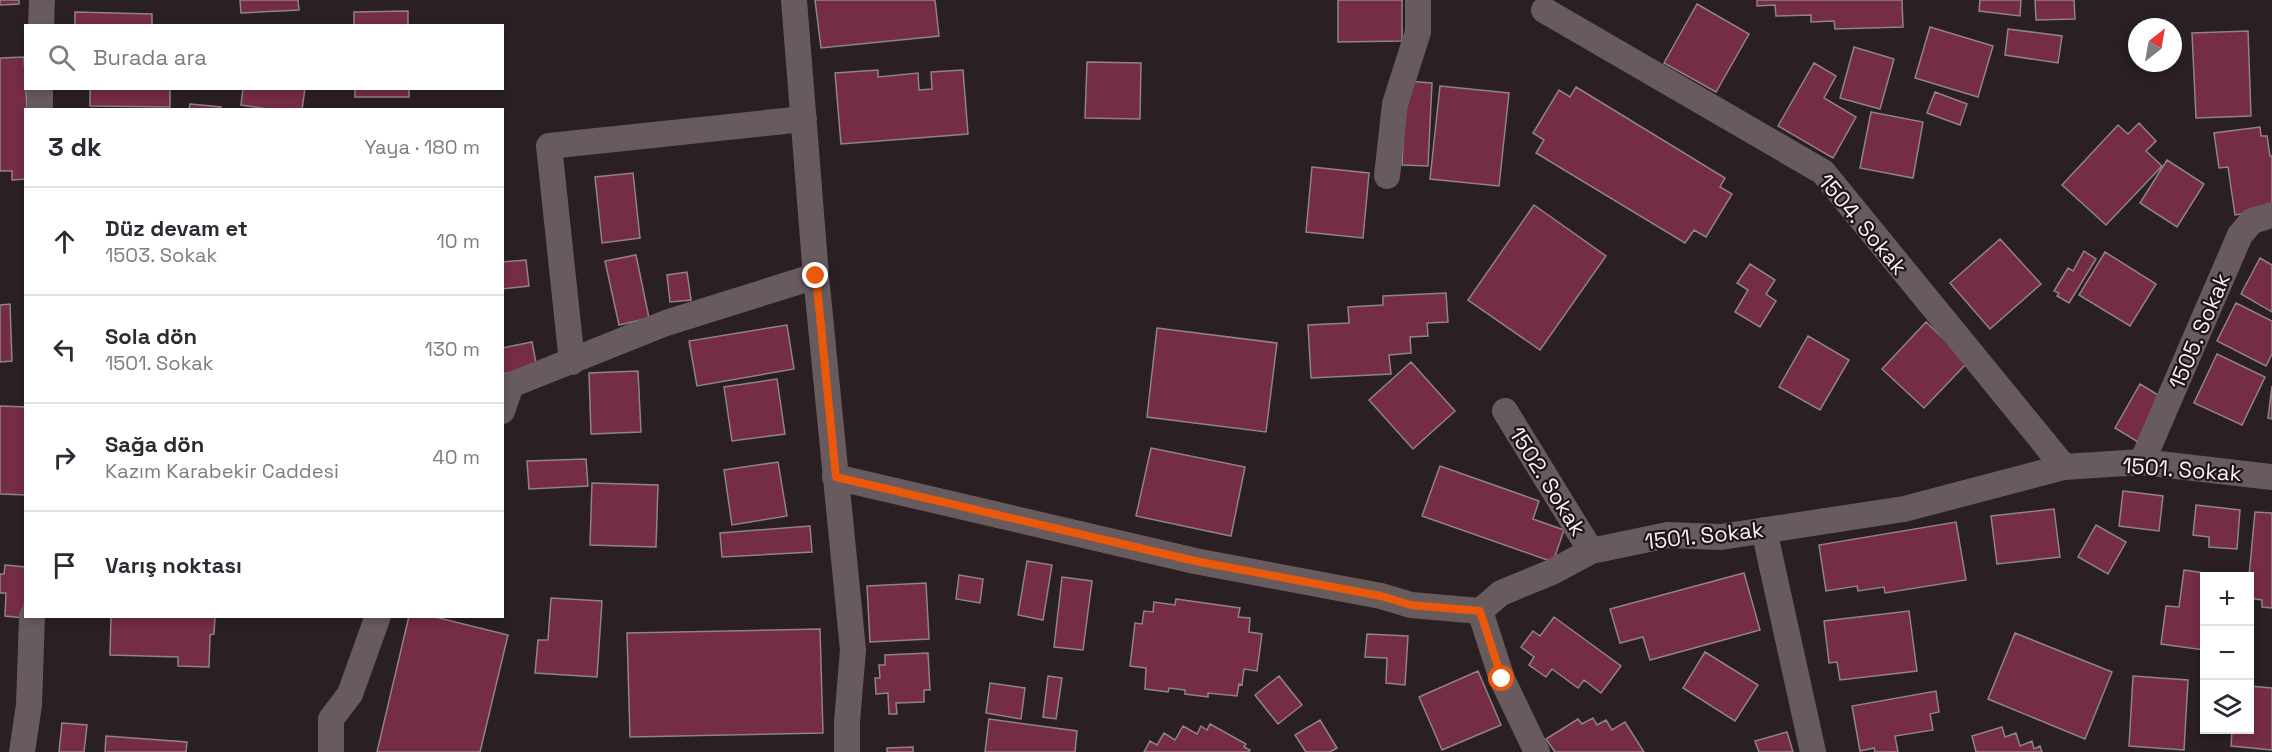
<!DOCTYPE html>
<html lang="tr">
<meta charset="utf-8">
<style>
:root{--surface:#fff;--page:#f7f7f7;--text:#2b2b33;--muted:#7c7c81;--line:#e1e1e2}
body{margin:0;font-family:"Space Grotesk",sans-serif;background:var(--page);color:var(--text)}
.controls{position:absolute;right:18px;bottom:18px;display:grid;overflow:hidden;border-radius:0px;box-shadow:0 3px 9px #0003}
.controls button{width:54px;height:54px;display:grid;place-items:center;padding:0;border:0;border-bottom:2px solid var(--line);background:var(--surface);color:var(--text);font:30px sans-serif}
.compass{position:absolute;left:2128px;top:18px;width:54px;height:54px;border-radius:50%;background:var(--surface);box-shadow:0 3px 9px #0003;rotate:31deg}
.stop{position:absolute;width:18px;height:18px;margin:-14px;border:4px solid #ea580c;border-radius:50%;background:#fff}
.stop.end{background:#ea580c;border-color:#fff;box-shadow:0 2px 6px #0008}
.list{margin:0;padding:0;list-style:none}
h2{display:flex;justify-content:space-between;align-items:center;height:78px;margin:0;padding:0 24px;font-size:26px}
h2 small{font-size:20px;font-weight:400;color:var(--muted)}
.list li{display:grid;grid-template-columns:39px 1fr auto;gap:18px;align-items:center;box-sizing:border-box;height:108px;padding:0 24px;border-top:2px solid var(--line)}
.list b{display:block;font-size:22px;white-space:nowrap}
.list p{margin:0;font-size:20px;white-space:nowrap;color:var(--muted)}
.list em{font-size:20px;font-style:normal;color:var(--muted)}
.icon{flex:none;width:33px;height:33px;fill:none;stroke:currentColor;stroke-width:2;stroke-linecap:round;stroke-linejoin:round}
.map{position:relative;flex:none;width:2272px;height:752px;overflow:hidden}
.search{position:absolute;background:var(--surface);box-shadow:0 3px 9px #0003;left:24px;top:24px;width:480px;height:66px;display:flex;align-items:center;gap:15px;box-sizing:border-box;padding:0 21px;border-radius:0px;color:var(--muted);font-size:22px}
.panel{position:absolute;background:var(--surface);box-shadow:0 3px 9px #0003;left:24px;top:108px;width:480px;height:510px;border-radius:0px}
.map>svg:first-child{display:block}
</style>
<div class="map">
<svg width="2272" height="752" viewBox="0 0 2272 752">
<rect width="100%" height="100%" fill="#2a1f22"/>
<!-- building -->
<path fill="#752c45" stroke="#908386" stroke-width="1.5" d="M0 0H19V4L0 5Z
M240 0H298L299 10 241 13Z
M815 0H935L939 36 821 48Z
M1338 0H1402V41L1338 42Z
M1757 0H1902L1903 27 1835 29 1834 21 1811 22V15L1776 16 1775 5 1757 6Z
M1980 0H2021L2020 16 1979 11Z
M2035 0H2074L2075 19 2036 20Z
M1697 4 1749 34 1716 92 1664 63Z
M408 11V26H354V12Z
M75 12 152 14V26H75Z
M1930 27 1993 46 1978 97 1915 78Z
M2008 29 2062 36 2058 63 2005 55Z
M2248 31 2251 116 2196 118 2192 33Z
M1854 47 1894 59 1880 109 1840 98Z
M24 57 27 110H26V179L12 180V171H0V58Z
M1087 62 1141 63 1140 119 1085 118Z
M1814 63 1836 76 1824 98 1856 117 1833 158 1778 126Z
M878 70V77L918 73 919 90 932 89 931 72 963 70 968 134 841 144 835 73Z
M1406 81 1432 83 1428 166 1402 165Z
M1440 86 1509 93 1499 186 1430 179Z
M1576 87 1725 178 1720 187 1732 194 1706 237 1694 230 1685 243 1536 153 1544 140 1533 133 1559 90 1570 97Z
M90 88H170V107L90 106Z
M243 88H305L302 110H275L241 105Z
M355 88H409V97H355Z
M1935 92 1967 104 1960 125 1927 113Z
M190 104 221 107V110H189Z
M1871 112 1923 122 1913 178 1860 168Z
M2139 123 2156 141 2146 151 2162 166 2106 225 2062 185 2118 125 2128 134Z
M2260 127 2261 136H2267L2270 156H2272V210L2235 215 2228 167 2219 168 2214 133Z
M2167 160 2204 184 2177 227 2140 203Z
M1312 167 1369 173 1363 238 1306 232Z
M633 173 640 238 602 243 595 177Z
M1534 205 1606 256 1540 350 1468 300Z
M2000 239 2041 284 1990 329 1950 283Z
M2084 251 2096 259 2069 303 2057 296 2059 293 2054 291 2068 268 2073 271Z
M2105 252 2156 284 2130 326 2079 295Z
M636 255 649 318 619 325 605 261Z
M2260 258 2272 265V312L2241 294Z
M526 260 529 286 502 289V262Z
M1750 264 1775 280 1766 294 1776 301 1760 327 1735 312 1748 290 1737 283Z
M687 272 691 300 670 302 667 275Z
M1446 293 1448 322 1427 323 1428 336 1410 337 1411 353 1389 355 1391 374 1311 378 1308 325 1349 323 1348 307 1383 305V296Z
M2236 303 2272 321V354L2266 366 2217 341Z
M10 304 12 361 0 362V305Z
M1926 322 1968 362 1924 408 1882 369Z
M787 325 794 369 697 386 689 341Z
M1157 328 1277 343 1266 432 1147 417Z
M1808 336 1849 360 1820 410 1779 387Z
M532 342 537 368 502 374V348Z
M2217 354 2265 377 2242 425 2194 403Z
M1411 362 1455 411 1413 449 1369 400Z
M638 371 641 432 591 434 589 373Z
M777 379 785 434 732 441 724 387Z
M2140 384 2163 398 2138 442 2115 428Z
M2272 386V419L2268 418Z
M0 406 26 407V495L0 494Z
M1151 448 1245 467 1231 536 1136 516Z
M586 459 588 486 529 489 527 461Z
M778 462 787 516 732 525 724 470Z
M1440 466 1539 501 1533 519 1564 530 1553 562 1422 516Z
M592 483 658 485 656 547 590 545Z
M2123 491 2163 496 2159 531 2119 526Z
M2196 505 2240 510 2237 549 2209 547V537L2193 535Z
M2054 509 2060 557 1997 564 1991 516Z
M2255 512 2272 513V608L2262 607V600L2250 598 2249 576Z
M1956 522 1966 580 1885 593 1884 587 1858 591 1857 586 1826 591 1819 545Z
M2096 525 2126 542 2108 574 2078 557Z
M810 526 812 552 722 557 720 533Z
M1027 561 1052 565 1043 620 1018 615Z
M5 565 26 567 24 618 5 616 6 593H0V574H4Z
M2184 570 2210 574V576H2204V650L2161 644 2166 606 2179 607Z
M1744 573 1760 630 1650 660 1643 637 1620 643 1610 609Z
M959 575 983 579 980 603 956 599Z
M1062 577 1092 581 1083 650 1054 647Z
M926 583 929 639 870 642 867 586Z
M551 598 602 601 597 677 535 673 538 640H548Z
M1176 599 1240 608 1238 617 1250 618 1249 632 1262 634 1257 671 1244 669 1242 685 1239 684 1237 696 1208 693V697L1185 694V690L1169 688 1168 692 1145 689 1146 668 1130 666 1135 623 1142 624 1144 611 1153 612 1154 602 1175 605Z
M1909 611 1917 671 1840 680 1837 662 1829 663 1824 621Z
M111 616H215L214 634 210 635 209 667 178 666V657L110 655Z
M409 616H431L508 635 480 752H377Z
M1554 617 1621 666 1601 693 1584 680 1578 688 1552 669 1546 677 1529 665 1534 657 1521 647 1533 631 1540 636Z
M820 629 823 733 630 737 627 633Z
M2015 633 2112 672 2085 739 1988 699Z
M1367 634 1408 636 1405 685 1386 683 1387 658 1365 657Z
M1705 652 1758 685 1735 721 1683 688Z
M928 653 930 690H924V702L896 703 897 714H889L888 693 876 694 875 678H880L879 665H885V655Z
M1478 671 1501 725 1442 750 1419 697Z
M1048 676 1062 678 1056 719 1043 717Z
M1279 676 1302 705 1278 724 1255 695Z
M2133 676 2188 680 2184 750 2129 746Z
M990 683 1025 688 1021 719 986 713Z
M2250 686 2272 688V750L2231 746 2232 730H2250Z
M1936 691 1939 712 1930 714 1933 730 1895 736 1898 752H1875L1874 748 1860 751 1852 706Z
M1593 718 1597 725 1606 720 1612 730 1625 722 1644 752H1555L1546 739 1578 719 1582 724Z
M989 719 1077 731 1075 752H985Z
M1320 720 1337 748 1330 752H1306L1295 735Z
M62 723 87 725 84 752H59Z
M1210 724 1246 744 1244 747 1250 750 1249 752H1144L1150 741 1157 745 1164 733 1175 740 1183 726 1197 734 1201 726 1207 730Z
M2002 727 2005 737 2016 733 2020 746 2032 741 2034 749 2040 746 2042 752H1976L1972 736Z
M1787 732 1793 752H1759L1755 741Z
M106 736 187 742 186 752H105Z
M913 747V752H887V748Z"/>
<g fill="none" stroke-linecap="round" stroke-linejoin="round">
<!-- minor -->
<path stroke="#685b5e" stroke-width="26" d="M794 0 816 276 853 650 847 722V752
M1544 10 1823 172 2064 467
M41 26 42 0
M40 110V88
M1387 176 1395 104 1418 32V0
M572 362 549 146 804 119
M502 411 511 385 666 323 816 276
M1505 411 1591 551
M2142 462 2240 235 2252 221 2272 215
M835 477 1195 561 1381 596 1411 605 1480 611 1501 593 1552 572 1591 551 1668 535 1721 537 1904 509 2064 467 2142 462 2272 477
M1764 530 1813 752
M1480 611 1502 679 1537 752
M22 752 29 705 32 616
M331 752V719L350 694 378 616"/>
</g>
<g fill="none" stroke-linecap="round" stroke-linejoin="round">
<!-- route -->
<path stroke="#ea580c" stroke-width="8" d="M816 276 836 477 1195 561 1381 596 1411 605 1480 611 1502 679"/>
</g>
<g text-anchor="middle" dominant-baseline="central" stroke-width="4.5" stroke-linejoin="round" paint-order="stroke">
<!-- street labels -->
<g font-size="22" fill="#f8f1f2" stroke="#201619">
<text transform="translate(1863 224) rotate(50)">1504. Sokak</text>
<text transform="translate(2199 331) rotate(-67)">1505. Sokak</text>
<text transform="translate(2182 469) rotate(4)">1501. Sokak</text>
<text transform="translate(1548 481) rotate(58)">1502. Sokak</text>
<text transform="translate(1704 535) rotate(-6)">1501. Sokak</text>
</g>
</g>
</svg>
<div class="controls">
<button>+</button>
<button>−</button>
<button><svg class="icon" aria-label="layers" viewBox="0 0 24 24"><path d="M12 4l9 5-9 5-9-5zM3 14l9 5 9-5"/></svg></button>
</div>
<svg class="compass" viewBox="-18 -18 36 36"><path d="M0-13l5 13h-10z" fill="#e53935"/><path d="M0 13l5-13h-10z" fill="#7c7c81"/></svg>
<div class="stop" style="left:1502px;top:679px"></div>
<div class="stop end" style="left:816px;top:276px"></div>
<div class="search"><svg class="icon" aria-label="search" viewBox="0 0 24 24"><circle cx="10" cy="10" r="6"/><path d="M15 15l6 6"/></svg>Burada ara</div>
<section class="panel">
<h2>3 dk<small>Yaya · 180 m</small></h2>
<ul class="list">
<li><svg class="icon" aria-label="ahead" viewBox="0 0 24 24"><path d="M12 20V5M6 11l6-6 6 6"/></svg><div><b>Düz devam et</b><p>1503. Sokak</p></div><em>10 m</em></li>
<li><svg class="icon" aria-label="left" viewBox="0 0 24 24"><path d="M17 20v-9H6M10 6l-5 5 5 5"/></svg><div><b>Sola dön</b><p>1501. Sokak</p></div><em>130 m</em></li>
<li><svg class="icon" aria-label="right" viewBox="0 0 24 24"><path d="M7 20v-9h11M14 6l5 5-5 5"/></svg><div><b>Sağa dön</b><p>Kazım Karabekir Caddesi</p></div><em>40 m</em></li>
<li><svg class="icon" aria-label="arrive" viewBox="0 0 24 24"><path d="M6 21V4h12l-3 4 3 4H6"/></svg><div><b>Varış noktası</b></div></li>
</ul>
</section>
</div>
